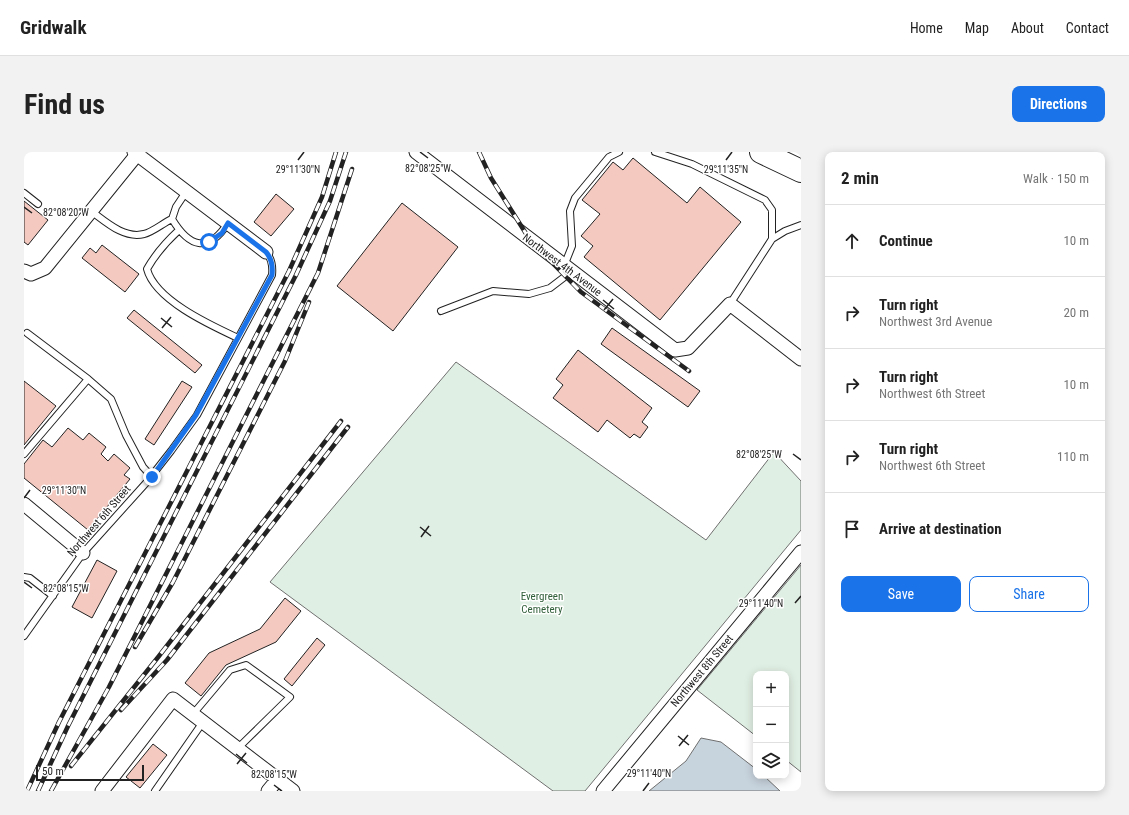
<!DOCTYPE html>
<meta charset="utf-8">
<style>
:root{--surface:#fff;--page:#f2f2f2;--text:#222;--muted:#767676;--line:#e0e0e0;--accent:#1a73e8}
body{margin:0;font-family:"Roboto Condensed",sans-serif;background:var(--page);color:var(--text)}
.controls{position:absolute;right:12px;bottom:12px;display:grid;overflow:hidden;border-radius:8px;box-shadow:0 2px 10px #0003}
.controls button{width:36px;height:36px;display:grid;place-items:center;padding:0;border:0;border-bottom:1px solid var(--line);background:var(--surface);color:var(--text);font:20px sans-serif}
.scale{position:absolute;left:12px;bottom:10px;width:108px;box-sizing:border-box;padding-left:4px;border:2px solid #222;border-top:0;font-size:11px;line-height:14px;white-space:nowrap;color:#222;-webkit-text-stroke:3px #fff;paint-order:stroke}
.stop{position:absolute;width:12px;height:12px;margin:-9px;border:3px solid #1a73e8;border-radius:50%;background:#fff}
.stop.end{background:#1a73e8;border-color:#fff;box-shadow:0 1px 4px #0008}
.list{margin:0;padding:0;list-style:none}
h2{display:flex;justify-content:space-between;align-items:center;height:52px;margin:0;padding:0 16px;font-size:17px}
h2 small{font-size:13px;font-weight:400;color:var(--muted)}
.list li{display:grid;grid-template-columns:26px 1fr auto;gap:12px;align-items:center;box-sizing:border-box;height:72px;padding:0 16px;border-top:1px solid var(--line)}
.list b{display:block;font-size:15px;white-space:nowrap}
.list p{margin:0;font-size:13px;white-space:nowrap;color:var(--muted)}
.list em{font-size:13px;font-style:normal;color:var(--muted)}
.actions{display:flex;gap:8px;padding:12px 16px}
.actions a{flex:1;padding:9px 0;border:1px solid var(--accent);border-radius:8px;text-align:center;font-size:14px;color:var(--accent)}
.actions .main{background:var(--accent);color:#fff}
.icon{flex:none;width:22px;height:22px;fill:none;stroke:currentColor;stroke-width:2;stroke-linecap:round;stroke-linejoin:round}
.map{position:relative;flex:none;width:777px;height:639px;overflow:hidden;border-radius:8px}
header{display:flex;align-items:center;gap:24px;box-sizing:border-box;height:56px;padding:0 20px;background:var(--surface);border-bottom:1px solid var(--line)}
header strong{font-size:19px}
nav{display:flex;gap:22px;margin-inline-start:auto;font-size:14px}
.intro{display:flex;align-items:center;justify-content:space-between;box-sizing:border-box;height:96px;padding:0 24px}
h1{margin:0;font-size:28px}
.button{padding:10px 18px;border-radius:8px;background:var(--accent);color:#fff;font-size:14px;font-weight:700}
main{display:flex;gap:24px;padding:0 24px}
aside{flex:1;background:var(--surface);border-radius:8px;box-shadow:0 2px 10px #0003}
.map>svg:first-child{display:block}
</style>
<header>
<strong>Gridwalk</strong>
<nav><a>Home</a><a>Map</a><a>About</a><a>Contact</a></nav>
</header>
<div class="intro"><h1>Find us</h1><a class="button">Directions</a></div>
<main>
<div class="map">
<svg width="777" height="639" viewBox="0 0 777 639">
<rect width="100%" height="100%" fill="#fff"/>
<!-- green -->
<path fill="#e0efe3" stroke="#6f6f6f" d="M432 210 682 388 750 300 777 329V378L561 639H529L246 430Z
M777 413V620L762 608V522H732V584L673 538Z"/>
<!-- water -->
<path fill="#c7d3dd" stroke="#6f6f6f" d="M677 586 697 590 732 617V624H740L756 639H625L662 609Z"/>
<!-- building -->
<path fill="#f3c9c0" stroke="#222" d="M609 6 663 51 676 35 717 70 636 168 560 105 569 94 557 84 576 62 558 48 589 10 599 18Z
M252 42 270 57 247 84 230 70Z
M0 49 24 68 4 93 0 90Z
M378 51 434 95 369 179 313 134Z
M78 93 115 122 101 140 58 106 66 96 72 101Z
M110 158 178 213 171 221 103 166Z
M588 176 676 239 664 255 577 192Z
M554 198 628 256 618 270 624 275 616 286 610 282 606 286 583 268 574 280 529 246 539 233 532 227Z
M0 229 32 254 0 293Z
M158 229 168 235 130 293 121 287Z
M44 276 59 288 65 281 82 295 77 302 84 309 90 302 106 316 100 323 106 327 64 378 0 326V312L19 288 28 295Z
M73 408 93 419 68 466 48 455Z
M261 446 277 459 252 490 202 513 177 544 161 531 185 501 236 477Z
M293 486 301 493 268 534 260 527Z
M129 592 143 603 116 636 102 625Z"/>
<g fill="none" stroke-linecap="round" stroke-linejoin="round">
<!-- service casing -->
<g stroke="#222" stroke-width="8">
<path id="service" d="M631 0 668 12 741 48 748 58V87
M162 40 152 55 148 67C165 95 184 102 204 71
M0 41 14 52
M67 59C82 70 100 87 120 82 129 80 139 71 148 67
M155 78C142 90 132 101 123 117 131 148 186 173 214 186
M540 114 548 94 546 59 551 46 585 5 595 0
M706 152 748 87 761 79 777 73
M417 159 469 139 505 142 526 136 547 120
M3 181 64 227 87 247 102 283 119 315 128 325
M0 302 64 227
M0 425 6 426 29 444
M0 484 59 401 122 331 147 299 173 263 248 123C249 114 248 107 242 100
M169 562 206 518 222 513 266 545 214 596
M131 639 179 570"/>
</g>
<!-- minor casing -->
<g stroke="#222" stroke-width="15">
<path id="minor" d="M110 0 242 100
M392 0 651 198 664 196 706 152 777 207
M0 119 7 122 21 116 115 0
M0 352 59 401
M78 639 149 547 269 639
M244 639 254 627
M579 639 777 400"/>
</g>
<!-- trunk casing -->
<g stroke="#222" stroke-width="24">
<path id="trunk" d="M737 0 777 19"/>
</g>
<!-- service -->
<use href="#service" stroke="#fff" stroke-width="6"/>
<!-- minor -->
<use href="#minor" stroke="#fff" stroke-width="13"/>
<!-- trunk -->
<use href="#trunk" stroke="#fff" stroke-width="22"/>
<!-- rail casing -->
<g stroke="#222" stroke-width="4.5">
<path id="rail" d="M455 0 467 26 506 88 557 140 665 219
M111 495 149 430 261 209 285 150
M97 558 143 508 324 275
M47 614 135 504 317 269
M3 639 35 570 265 119 298 45 312 0
M14 639 44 574 272 123 306 49 322 0
M27 639 85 535 294 121 328 17"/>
</g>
<!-- rail -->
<use href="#rail" stroke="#fff" stroke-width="3" stroke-dasharray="9" stroke-linecap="butt"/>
</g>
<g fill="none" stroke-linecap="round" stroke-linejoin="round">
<!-- route -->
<path stroke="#1a73e8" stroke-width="5" d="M128 325 172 263 248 123C249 114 248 107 242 100L204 71 198 81 185 90"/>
</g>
<!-- ticks -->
<path fill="none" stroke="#222" stroke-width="1.5" d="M396 0 404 6M274 8 280 0M702 8 708 0M0 55 8 61M579 148 590 157M580 158 589 147M137 166 148 175M138 176 147 165M769 302 777 308M0 346 6 338M396 375 407 384M397 385 405 374M0 430 8 436M771 451 777 444M654 584 665 593M655 594 664 583M212 602 223 611M213 612 222 601M250 633 258 639M619 639 625 631"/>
<g text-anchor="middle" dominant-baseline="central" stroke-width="3" stroke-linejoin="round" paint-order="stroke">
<!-- street labels -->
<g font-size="11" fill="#222" stroke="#fff">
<text transform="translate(538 113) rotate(37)">Northwest 4th Avenue</text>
<text transform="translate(75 369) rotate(-49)">Northwest 6th Street</text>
<text transform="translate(678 519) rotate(-50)">Northwest 8th Street</text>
</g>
<!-- park labels -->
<g font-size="11" fill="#2f5e38" stroke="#fff">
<text x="518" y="444">Evergreen<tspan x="518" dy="13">Cemetery</tspan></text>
</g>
</g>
<g font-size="10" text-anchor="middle" fill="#222" stroke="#fff" stroke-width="3" stroke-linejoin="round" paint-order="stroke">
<text x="404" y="20">82°08'25"W</text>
<text x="274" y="21">29°11'30"N</text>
<text x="702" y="21">29°11'35"N</text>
<text x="42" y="64">82°08'20"W</text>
<text x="735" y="306">82°08'25"W</text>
<text x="40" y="342">29°11'30"N</text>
<text x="42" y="440">82°08'15"W</text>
<text x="737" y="455">29°11'40"N</text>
<text x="625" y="625">29°11'40"N</text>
<text x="250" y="626">82°08'15"W</text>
</g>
</svg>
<div class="controls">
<button>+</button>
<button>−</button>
<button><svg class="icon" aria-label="layers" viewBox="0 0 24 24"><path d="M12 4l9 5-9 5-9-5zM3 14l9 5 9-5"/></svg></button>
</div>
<div class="scale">50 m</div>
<div class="stop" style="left:185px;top:90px"></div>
<div class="stop end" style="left:128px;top:325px"></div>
</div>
<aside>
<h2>2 min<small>Walk · 150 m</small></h2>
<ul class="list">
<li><svg class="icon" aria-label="ahead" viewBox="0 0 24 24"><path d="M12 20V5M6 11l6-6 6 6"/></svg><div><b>Continue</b></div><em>10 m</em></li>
<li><svg class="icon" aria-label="right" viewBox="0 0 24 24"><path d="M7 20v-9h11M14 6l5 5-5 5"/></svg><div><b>Turn right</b><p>Northwest 3rd Avenue</p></div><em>20 m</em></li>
<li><svg class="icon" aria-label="right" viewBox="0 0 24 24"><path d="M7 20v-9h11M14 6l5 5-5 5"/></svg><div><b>Turn right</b><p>Northwest 6th Street</p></div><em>10 m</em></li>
<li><svg class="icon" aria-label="right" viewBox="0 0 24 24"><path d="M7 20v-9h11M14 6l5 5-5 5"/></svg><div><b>Turn right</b><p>Northwest 6th Street</p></div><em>110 m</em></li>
<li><svg class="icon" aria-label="arrive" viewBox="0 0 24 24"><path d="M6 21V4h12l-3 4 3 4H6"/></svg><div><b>Arrive at destination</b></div></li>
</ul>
<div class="actions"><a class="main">Save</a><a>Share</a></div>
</aside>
</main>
